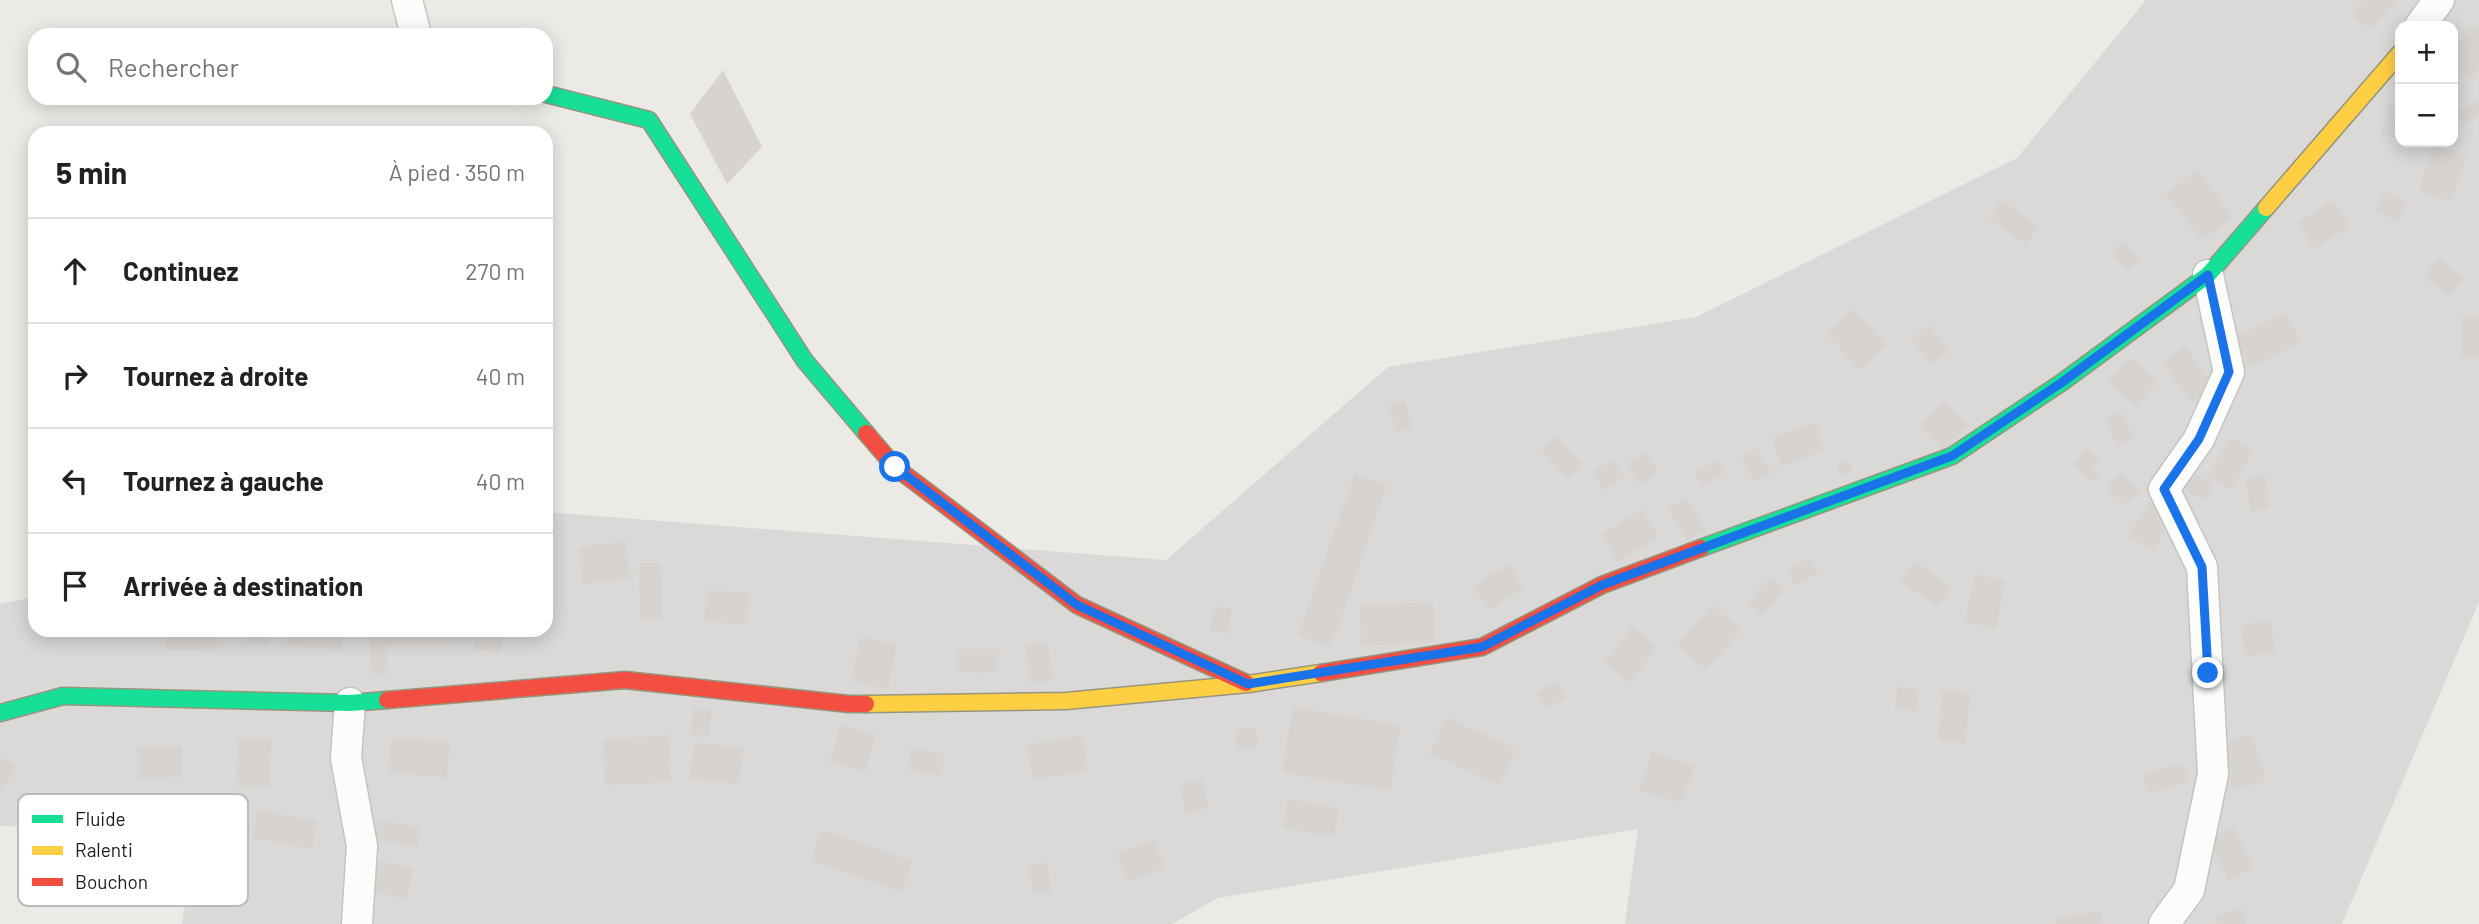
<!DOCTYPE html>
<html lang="fr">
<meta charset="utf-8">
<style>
:root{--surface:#fff;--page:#f2f2f2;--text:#202124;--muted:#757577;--line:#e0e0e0}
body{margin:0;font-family:Barlow,sans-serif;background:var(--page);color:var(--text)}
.controls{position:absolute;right:21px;top:21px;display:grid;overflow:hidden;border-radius:14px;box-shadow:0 4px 18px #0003}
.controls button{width:63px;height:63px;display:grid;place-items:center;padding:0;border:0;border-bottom:2px solid var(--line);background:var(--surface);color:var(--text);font:35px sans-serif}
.stop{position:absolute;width:21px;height:21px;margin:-16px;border:5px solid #1a73e8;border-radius:50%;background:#fff}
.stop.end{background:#1a73e8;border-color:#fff;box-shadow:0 2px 7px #0008}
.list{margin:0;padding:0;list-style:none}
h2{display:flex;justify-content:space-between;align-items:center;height:91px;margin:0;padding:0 28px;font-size:30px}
h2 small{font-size:23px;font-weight:400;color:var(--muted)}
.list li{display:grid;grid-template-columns:46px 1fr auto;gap:21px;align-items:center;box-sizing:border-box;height:105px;padding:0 28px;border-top:2px solid var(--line)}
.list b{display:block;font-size:26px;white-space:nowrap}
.list em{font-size:23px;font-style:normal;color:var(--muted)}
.icon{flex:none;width:38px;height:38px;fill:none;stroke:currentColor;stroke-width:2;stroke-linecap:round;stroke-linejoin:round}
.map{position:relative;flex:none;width:2479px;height:924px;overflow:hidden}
.search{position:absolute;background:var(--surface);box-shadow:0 4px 18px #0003;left:28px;top:28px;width:525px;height:77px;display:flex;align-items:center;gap:18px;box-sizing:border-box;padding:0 24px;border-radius:21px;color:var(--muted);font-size:26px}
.panel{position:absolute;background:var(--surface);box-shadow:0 4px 18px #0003;left:28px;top:126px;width:525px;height:511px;border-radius:21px}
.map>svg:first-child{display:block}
</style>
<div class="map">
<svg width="2479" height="924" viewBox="0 0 2479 924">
<rect width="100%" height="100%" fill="#eceae6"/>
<!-- residential -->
<path fill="#dbd9d7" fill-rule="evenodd" d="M2146 0H2479V602L2342 924H1625L1638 829 1218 898 1172 924H182L196 832 0 826V604L35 597V630H546V512L1166 560 1388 367 1696 317 2017 158ZM2400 26H2453V142H2400Z"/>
<!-- building -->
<path fill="#d7d3d0" d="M2364 0H2393L2395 2 2371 30 2352 14Z
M2473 25 2479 29V70L2472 79 2453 65V52Z
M723 70 762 147 727 184 690 114Z
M2479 99V116L2464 124 2457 112Z
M2389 105 2400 108V139L2381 134Z
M2432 146 2466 156 2452 201 2419 192Z
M2197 170 2233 217 2202 240 2166 194Z
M2384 191 2408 202 2399 222 2375 210Z
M2001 200 2039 226 2026 244 1989 218Z
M2333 200 2349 227 2314 249 2298 222Z
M2123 241 2141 259 2129 271 2111 253Z
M2439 258 2464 279 2449 297 2424 276Z
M1853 309 1886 346 1860 370 1826 333Z
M2285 312 2301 342 2250 368 2235 338Z
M2463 316H2479V357L2461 356Z
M1929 325 1949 352 1931 365 1911 339Z
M2185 346 2215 387 2192 403 2162 363Z
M2130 357 2157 382 2135 407 2108 382Z
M1405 401 1411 428 1396 431 1389 406Z
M1945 401 1969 425 1944 451 1919 426Z
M2120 411 2134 439 2118 447 2104 418Z
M1815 422 1825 450 1782 466 1772 439Z
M1555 436 1582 463 1568 478 1541 450Z
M2231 437 2254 451 2231 490 2207 476Z
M1757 447 1771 473 1754 481 1741 456Z
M2086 448 2099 459 2093 467 2101 473 2093 482 2073 464Z
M1647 452 1659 472 1640 484 1628 463Z
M1613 459 1625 478 1604 490 1592 472Z
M1718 459 1726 472 1703 486 1694 473Z
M1838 467a7 7 0 1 1 14 0a7 7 0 1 1-14 0Z
M2187 468 2214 485 2204 501 2176 485Z
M1355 473 1387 485 1331 647 1298 635Z
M2121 473 2140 490 2125 505 2107 488Z
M2265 475 2269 508 2250 511 2246 478Z
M1687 497 1706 530 1687 541 1668 509Z
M2149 502 2173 517 2153 551 2128 536Z
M1643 509 1659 537 1618 561 1602 534Z
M626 541 630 579 583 584 579 547Z
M1810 558 1818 572 1795 586 1787 571Z
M1915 561 1952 586 1938 607 1901 582Z
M639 563H661L662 620H640Z
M1509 564 1524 588 1488 610 1473 586Z
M1975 574 2005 581 1996 628 1965 622Z
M1771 576 1785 590 1762 615 1748 602Z
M706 590 749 593 747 624 704 622Z
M1433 602 1435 642 1361 646 1360 606Z
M1712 605 1741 630 1706 670 1677 645Z
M1213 606 1232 608 1228 634 1210 632Z
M2271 621 2275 652 2245 656 2241 625Z
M1632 627 1658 646 1630 683 1604 663Z
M247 630H269L267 644 246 642Z
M287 630H343L341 650 286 645Z
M369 630H470L471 641 387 646 388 673 371 674Z
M476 630H504L501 652 473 649Z
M217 632V649L166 650V633Z
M860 637 897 644 888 689 851 682Z
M1047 641 1053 681 1030 684 1025 644Z
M957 649H999V673L957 672Z
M1557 681 1566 697 1545 709 1536 693Z
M1897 687 1919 689 1917 711 1895 708Z
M1942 690 1970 693 1966 743 1938 740Z
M1293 707 1401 725 1390 790 1282 773Z
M694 708 712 710 709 736 690 734Z
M1446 717 1516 749 1500 786 1430 754Z
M840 725 876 734 866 771 830 762Z
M1235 739a12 12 0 1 1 24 0a12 12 0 1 1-24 0Z
M2253 734 2266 781 2233 791 2219 744Z
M669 735 671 782 605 785 603 739Z
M1082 735 1088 771 1033 780 1027 745Z
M392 737 450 742 447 778 388 772Z
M238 738 272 739 269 787 236 786Z
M694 742 744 748 739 784 690 779Z
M182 746V777L137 778V747Z
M911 748 945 754 940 776 907 769Z
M1652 752 1694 766 1682 803 1639 790Z
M0 757 16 766 0 794Z
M2183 763 2188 782 2149 793 2143 775Z
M1202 779 1209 808 1186 814 1179 784Z
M1288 799 1339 808 1334 837 1283 828Z
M258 810 317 821 312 849 253 838Z
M379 820 421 827 417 847 375 839Z
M2234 827 2253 868 2228 880 2209 839Z
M821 830 912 861 902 892 811 861Z
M1155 840 1164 868 1127 881 1117 853Z
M379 861 413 868 407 899 374 892Z
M1046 862 1052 891 1034 894 1029 866Z
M2243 909 2246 924H2217L2216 915Z
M2101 911 2103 924H2056L2055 918Z"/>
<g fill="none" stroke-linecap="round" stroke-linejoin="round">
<!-- street casing -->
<g stroke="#c4c4c2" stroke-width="33">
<path id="street" d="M407 0 416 35
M2420 26 2439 0
M350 703 346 758 362 846 357 924
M2164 924 2189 890 2213 774 2202 567 2164 489 2199 439 2229 372 2208 275"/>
</g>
<!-- fast casing -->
<g stroke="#96967d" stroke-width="19">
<path id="fast" d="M546 94 649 120 805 361 866 433
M1701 548 1952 456 2061 383 2208 275 2266 208
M0 713 63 696 350 703 387 700"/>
</g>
<!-- slow casing -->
<g stroke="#96967d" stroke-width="19">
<path id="slow" d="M2266 208 2400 53
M866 704 1066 701 1248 684 1321 673"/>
</g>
<!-- jam casing -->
<g stroke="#96967d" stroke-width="19">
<path id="jam" d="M866 433 895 467 1077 605 1246 683
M1321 673 1482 647 1602 585 1701 548
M387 700 625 680 849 704H866"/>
</g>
<!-- street -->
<use href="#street" stroke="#fcfcfb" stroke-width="30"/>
<!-- fast -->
<use href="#fast" stroke="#16e098" stroke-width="16"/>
<!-- slow -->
<use href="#slow" stroke="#ffcf43" stroke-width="16"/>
<!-- jam -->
<use href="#jam" stroke="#f24e42" stroke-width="16"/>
</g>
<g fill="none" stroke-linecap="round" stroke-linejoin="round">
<!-- route -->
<path stroke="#1a73e8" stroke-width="9" d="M895 467 1077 605 1248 684 1482 647 1602 585 1952 456 2061 383 2208 275 2229 372 2199 439 2164 489 2202 567 2208 673"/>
</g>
<!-- legend -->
<rect x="18" y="794" width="230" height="112" rx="10" fill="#fff" stroke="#bbb" stroke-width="2"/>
<rect x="32" y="815" width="31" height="8" fill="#16e098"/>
<rect x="32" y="846" width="31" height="9" fill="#ffcf43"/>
<rect x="32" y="878" width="31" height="8" fill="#f24e42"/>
<g font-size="19" fill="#1d1d1d">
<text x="75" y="826">Fluide</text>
<text x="75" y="857">Ralenti</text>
<text x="75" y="889">Bouchon</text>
</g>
</svg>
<div class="controls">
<button>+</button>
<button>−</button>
</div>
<div class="stop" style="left:895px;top:467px"></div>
<div class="stop end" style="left:2208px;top:673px"></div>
<div class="search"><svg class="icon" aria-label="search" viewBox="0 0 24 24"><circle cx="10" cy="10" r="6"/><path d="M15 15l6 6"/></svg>Rechercher</div>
<section class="panel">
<h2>5 min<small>À pied · 350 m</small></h2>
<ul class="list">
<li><svg class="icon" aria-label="ahead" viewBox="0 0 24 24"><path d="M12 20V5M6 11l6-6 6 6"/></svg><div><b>Continuez</b></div><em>270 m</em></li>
<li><svg class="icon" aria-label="right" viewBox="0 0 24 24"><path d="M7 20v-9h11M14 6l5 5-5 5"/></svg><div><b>Tournez à droite</b></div><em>40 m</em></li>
<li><svg class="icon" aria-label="left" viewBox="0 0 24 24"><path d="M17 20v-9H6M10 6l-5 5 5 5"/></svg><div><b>Tournez à gauche</b></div><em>40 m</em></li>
<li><svg class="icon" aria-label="arrive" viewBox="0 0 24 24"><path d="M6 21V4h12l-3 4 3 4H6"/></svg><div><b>Arrivée à destination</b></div></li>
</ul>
</section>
</div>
